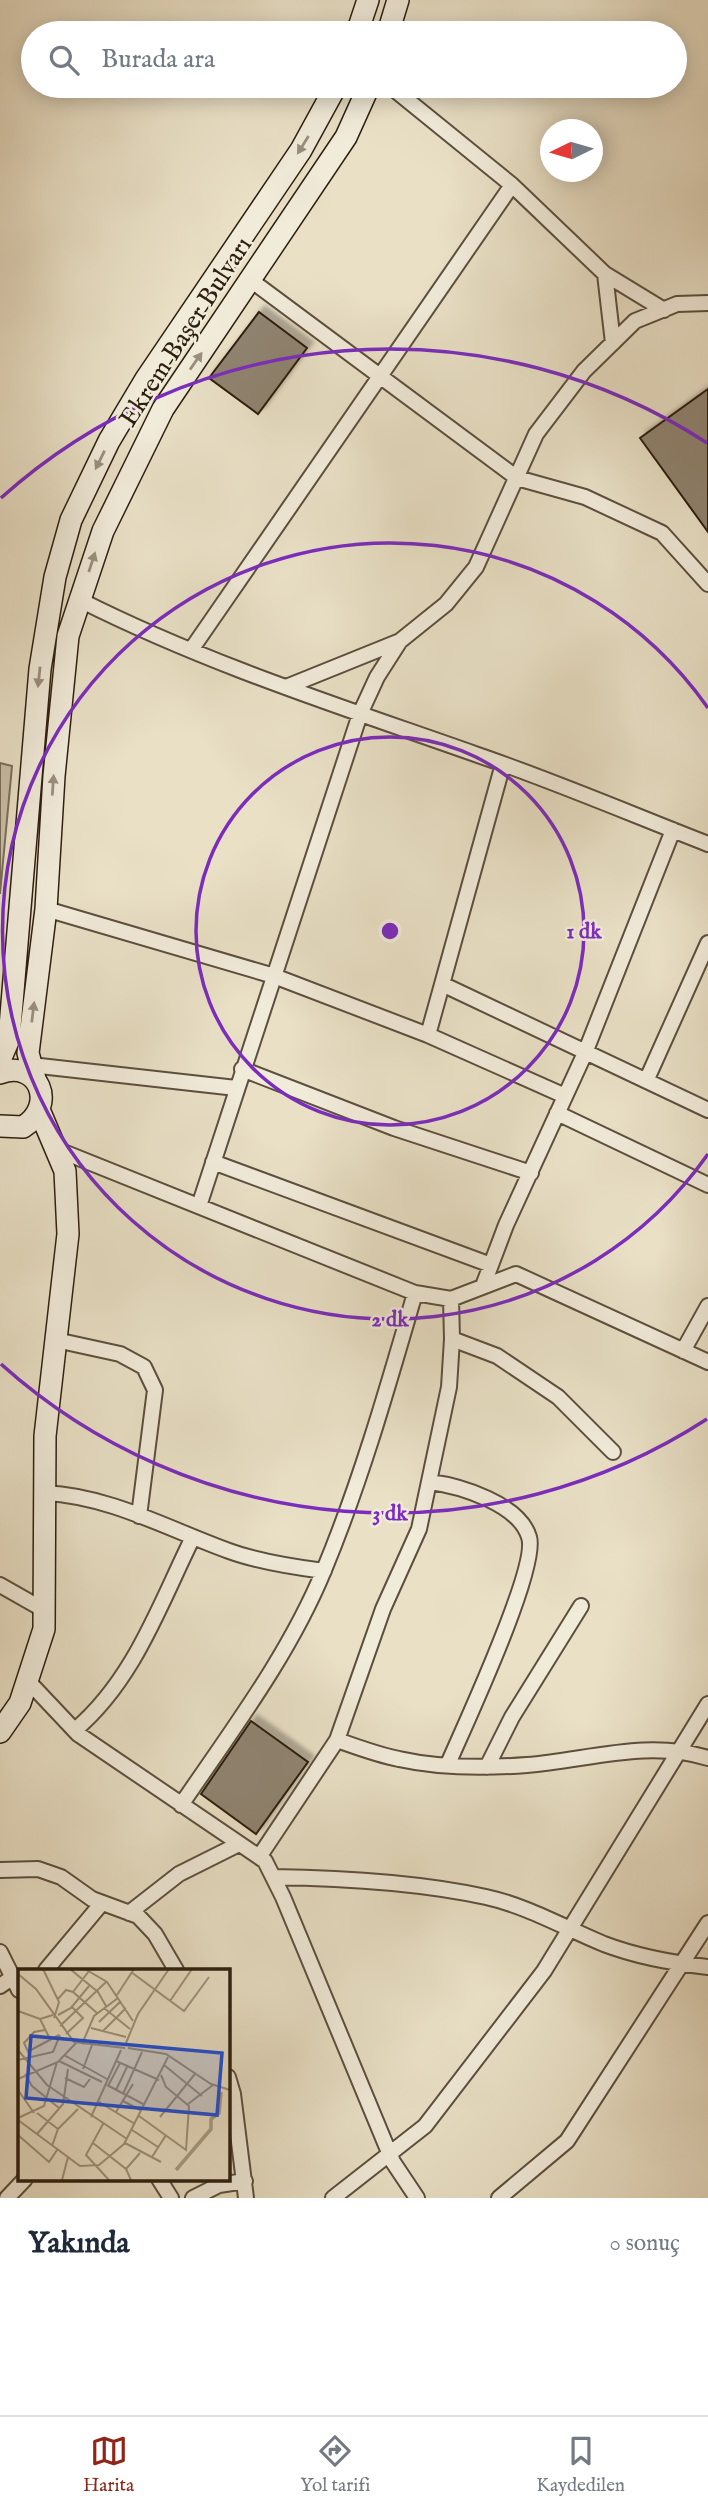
<!DOCTYPE html>
<html lang="tr">
<meta charset="utf-8">
<style>
:root{--surface:#fff;--page:#f6f6f7;--text:#1f2937;--muted:#747a83;--line:#e0e1e3;--accent:#8f2418}
body{margin:0;font-family:"IM FELL English",serif;background:var(--page);color:var(--text)}
.compass{position:absolute;left:540px;top:119px;width:63px;height:63px;border-radius:50%;background:var(--surface);box-shadow:0 4px 18px #0003;rotate:265deg}
.list{margin:0;padding:0;list-style:none}
h2{display:flex;justify-content:space-between;align-items:center;height:91px;margin:0;padding:0 28px;font-size:30px}
h2 small{font-size:23px;font-weight:400;color:var(--muted)}
.icon{flex:none;width:38px;height:38px;fill:none;stroke:currentColor;stroke-width:2;stroke-linecap:round;stroke-linejoin:round}
.map{position:relative;flex:none;width:708px;height:2198px;overflow:hidden}
.search{position:absolute;background:var(--surface);box-shadow:0 4px 18px #0003;left:21px;right:21px;top:21px;height:77px;display:flex;align-items:center;gap:18px;box-sizing:border-box;padding:0 24px;border-radius:38px;color:var(--muted);font-size:26px}
.sheet{height:217px;background:var(--surface)}
nav{display:flex;justify-content:space-around;align-items:center;box-sizing:border-box;height:98px;border-top:2px solid var(--line);background:var(--surface);font-size:19px;color:var(--muted)}
nav a{display:grid;justify-items:center;gap:4px}
nav .on{color:var(--accent)}
.map>svg:first-child{display:block}
</style>
<div class="map">
<svg width="708" height="2198" viewBox="0 0 708 2198">
<defs>
<filter id="shadow"><feDropShadow dx="6" dy="-6" stdDeviation="2" flood-color="#0004"/></filter>
</defs>
<rect width="100%" height="100%" fill="#e9e0c6"/>
<filter id="stains"><feTurbulence type="fractalNoise" baseFrequency=".00286" numOctaves="4"/><feColorMatrix values="0 0 0 0 .2 0 0 0 0 .09 0 0 0 0 .02 0 0 0 .5 -.17"/></filter>
<radialGradient id="worn" r=".72"><stop offset=".6" stop-color="#630" stop-opacity="0"/><stop offset="1" stop-color="#630" stop-opacity=".3"/></radialGradient>
<!-- green -->
<path fill="#c9bfa7" stroke="#7b6f5c" stroke-width="2" d="M0 763 12 766 0 894Z"/>
<!-- building -->
<path fill="#8f836f" stroke="#2d1f10" stroke-width="2" filter="url(#shadow)" d="M259 312 307 348 258 414 209 378Z
M708 389V532L640 438Z
M251 1721 308 1762 256 1834 201 1794Z"/>
<g fill="none" stroke-linecap="round" stroke-linejoin="round">
<!-- street casing -->
<g stroke="#5c4f3e" stroke-width="18">
<path id="street" d="M390 86 512 185 605 274 613 343
M605 274 664 310
M252 281 517 478 585 497 662 533 708 584
M80 600C207 664 342 707 475 754 554 781 631 814 708 844
M191 650 512 185
M286 687 400 641 446 604 476 567 536 434 584 371 635 321 677 304 708 303
M46 909 274 976 428 1035 565 1096
M442 984 708 1110
M428 1035 503 764
M31 1065 236 1088
M242 1069 394 1128 531 1173
M647 1079 708 943
M557 1113 708 1185
M56 1149 415 1293 451 1299 516 1274 708 1362
M213 1162 491 1265
M199 1206 360 714 377 677 400 641
M483 1286 506 1225 585 1053 673 830
M451 1299 452 1339 497 1356 558 1397 613 1452
M56 1340 120 1354 144 1367 155 1390 139 1516
M683 1351 708 1306
M430 1482C461 1486 519 1504 529 1537 539 1567 464 1727 448 1764
M45 1493C110 1496 168 1529 229 1551 259 1562 292 1567 324 1571
M0 1585 44 1610
M28 1681 78 1734 265 1861 283 1897 393 2162 417 2198
M75 1730C134 1680 159 1606 193 1537
M337 1740C357 1747 378 1755 399 1759 439 1768 486 1768 527 1765 588 1760 648 1739 708 1758
M487 1767 512 1717 581 1606
M181 1805C232 1730 289 1655 324 1570 361 1481 388 1386 415 1293
M259 1857 337 1740 383 1609 419 1529 449 1387 452 1339
M0 1870 38 1869 61 1877 92 1899 138 1916 155 1934 176 1970
M273 1877C343 1878 417 1882 486 1897 527 1906 565 1928 604 1944 638 1957 672 1963 708 1967
M129 1913 179 1874 239 1844
M0 1952 19 1990
M46 1970 102 1903
M0 1986 13 1977
M228 2077 233 2094 246 2198
M159 2179 171 2198
M7 2198 25 2179
M193 2198 219 2185 245 2181
M333 2198 425 2126 544 1971 708 1704
M499 2198 567 2141 708 1923"/>
</g>
<!-- secondary casing -->
<g stroke="#2d1f10" stroke-width="24">
<path id="secondary" d="M357 33 368 0
M388 33 398 0
M0 1060 9 1039 40 669 55 577 71 520 109 441 146 379 301 150 336 86
M0 1073C38 1059 58 1105 23 1127L0 1126
M35 1079 28 1053 46 909 54 776 68 636 103 531 163 409 346 137 369 86
M0 1732 20 1703 44 1629 45 1436 68 1234 65 1171 40 1112"/>
</g>
<!-- street -->
<use href="#street" stroke="#f1ebda" stroke-width="14"/>
<!-- secondary -->
<use href="#secondary" stroke="#f1ebda" stroke-width="21"/>
</g>
<!-- one-way arrows -->
<defs><path id="oneway-solid" d="M-6-.8H1V-3.2L6.5 0L1 3.2V.8H-6Z" transform="scale(1.75)"/></defs>
<g fill="#998f7f">
<use href="#oneway-solid" transform="translate(303 145) rotate(122)"/>
<use href="#oneway-solid" transform="translate(196 361) rotate(-55)"/>
<use href="#oneway-solid" transform="translate(100 460) rotate(116)"/>
<use href="#oneway-solid" transform="translate(92 562) rotate(-72)"/>
<use href="#oneway-solid" transform="translate(39 677) rotate(96)"/>
<use href="#oneway-solid" transform="translate(53 785) rotate(-86)"/>
<use href="#oneway-solid" transform="translate(33 1012) rotate(-83)"/>
</g>
<!-- distance rings -->
<g fill="none" stroke="#7b2cbf" stroke-width="3.5">
<circle cx="390" cy="931" r="194"/>
<path d="M708 1154A388 388 0 1 1 708 708"/>
<path d="M707 1419A582 582 0 0 1 1 1364M1 498A582 582 0 0 1 707 443"/>
</g>
<g text-anchor="middle" dominant-baseline="central" stroke-width="5" stroke-linejoin="round" paint-order="stroke">
<!-- street labels -->
<g font-size="26" fill="#2d1f10" stroke="#f1ebda">
<text transform="translate(186 332) rotate(-57)">Ekrem Başer Bulvarı</text>
</g>
</g>
<!-- overview -->
<g transform="translate(18 1969)">
<rect width="212" height="212" fill="#e9e0c6"/>
<path fill="none" stroke="#a99e88" stroke-width="3.5" d="M158 201 193 160V150L201 144 203 123"/>
<path fill="none" stroke="#9e937d" stroke-width="2" d="M25 0 41 33 36 49M52 0 80 23 88 37M67 0 89 13 115 52M113 3 166 42 191 8M0 5 18 20 56 73 107 79M55 23 71 2M99 26 116 0M40 30 48 21 55 23 79 44M152 32 174 0M86 39 112 60M0 42 22 50 35 46M40 46 53 39 71 17M22 50 32 70M81 53 103 32M42 57 88 13M73 59 108 68M85 62 108 39M48 65 65 49 53 37M108 74 120 45 151 0M64 75 76 47 100 29M110 79 148 85 193 115 212 121M0 81 29 116 109 170M11 82 41 66M46 86 89 110M13 89 6 74 16 63 27 61M0 91 35 83 42 66M41 92 84 113M98 92 141 111M146 96 184 127M65 100 74 76M7 105 14 117 41 139M47 109 66 118 72 110M0 110 40 93 58 74M89 116 127 136M90 117 102 94M0 121 16 144M98 121 109 98M105 125 124 83M105 132 124 142M81 133 117 155M170 135 195 116M98 143 115 115M19 144 40 160M121 147 168 181 171 137 148 118 143 106M73 148 103 81M142 148 177 105M0 149 26 137 39 93M0 151 62 197 81 196 106 175 150 88M85 155 68 186 91 211M114 161 140 178M19 165 45 135 50 100M0 166 31 193 39 181M75 174 108 200 113 211M107 174 143 193M34 177 40 160 60 140M134 188 148 166M108 200 122 184M44 211 50 188"/>
<path fill="#1d4ed8" fill-opacity="0.15" stroke="#1d4ed8" stroke-width="3.5" d="M13 67 204 84 199 146 8 129Z"/>
<rect width="212" height="212" fill="none" stroke="#2d1f10" stroke-width="3.5"/>
</g>
<circle cx="390" cy="931" r="10" fill="#7b2cbf" stroke="#f1ebda" stroke-width="3.5"/>
<g font-size="21" text-anchor="middle" font-weight="bold" fill="#7b2cbf" stroke="#f1ebda" stroke-width="5" stroke-linejoin="round" paint-order="stroke">
<text x="584" y="938">1 dk</text>
<text x="390" y="1326">2 dk</text>
<text x="390" y="1520">3 dk</text>
</g>
<rect width="100%" height="100%" filter="url(#stains)"/>
<rect width="100%" height="100%" fill="url(#worn)"/>
</svg>
<svg class="compass" viewBox="-18 -18 36 36"><path d="M0-13l5 13h-10z" fill="#e53935"/><path d="M0 13l5-13h-10z" fill="#747a83"/></svg>
<div class="search"><svg class="icon" aria-label="search" viewBox="0 0 24 24"><circle cx="10" cy="10" r="6"/><path d="M15 15l6 6"/></svg>Burada ara</div>
</div>
<section class="sheet">
<h2>Yakında<small>0 sonuç</small></h2>
<ul class="list">
</ul>
</section>
<nav>
<a class="on"><svg class="icon" aria-label="map" viewBox="0 0 24 24"><path d="M3 6l6-2 6 2 6-2v14l-6 2-6-2-6 2zM9 4v14M15 6v14"/></svg>Harita</a>
<a><svg class="icon" aria-label="directions" viewBox="0 0 24 24"><path d="M12 3l9 9-9 9-9-9zM9 14v-3h6M13 9l2 2-2 2"/></svg>Yol tarifi</a>
<a><svg class="icon" aria-label="saved" viewBox="0 0 24 24"><path d="M7 4h10v16l-5-4-5 4z"/></svg>Kaydedilen</a>
</nav>
